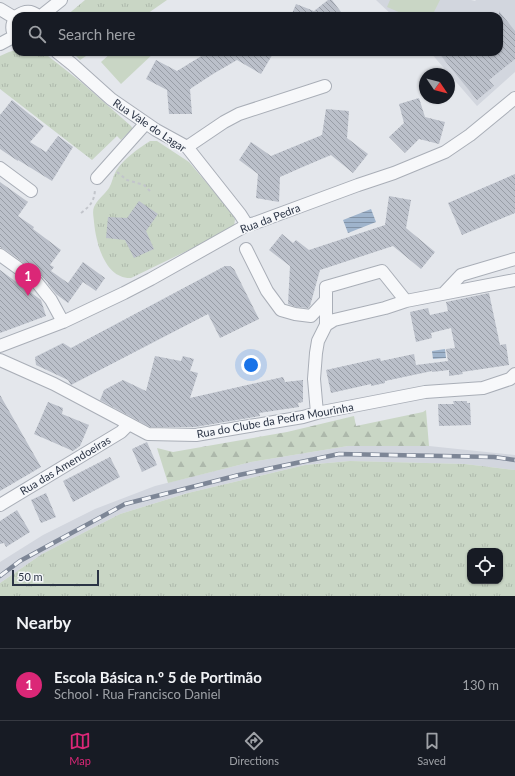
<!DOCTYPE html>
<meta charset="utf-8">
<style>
:root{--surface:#171b24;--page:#20242c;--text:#f1f3f6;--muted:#9ea1a6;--line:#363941;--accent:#db2777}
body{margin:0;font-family:Lato,sans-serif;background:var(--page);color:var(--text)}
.controls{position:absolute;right:12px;bottom:12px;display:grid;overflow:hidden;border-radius:8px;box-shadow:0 1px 3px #0004}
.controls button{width:36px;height:36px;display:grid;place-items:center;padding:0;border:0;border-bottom:1px solid var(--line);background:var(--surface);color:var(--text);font:20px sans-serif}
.compass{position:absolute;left:419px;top:68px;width:36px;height:36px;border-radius:50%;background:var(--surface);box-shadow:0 1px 3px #0004;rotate:125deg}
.scale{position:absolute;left:12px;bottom:10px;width:87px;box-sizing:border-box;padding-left:4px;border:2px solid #2b3445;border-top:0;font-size:11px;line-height:14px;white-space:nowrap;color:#2b3445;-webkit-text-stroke:3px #f4f6f9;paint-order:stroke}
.you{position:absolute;left:251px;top:365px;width:14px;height:14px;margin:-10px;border:3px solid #fff;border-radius:50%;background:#1a73e8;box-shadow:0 0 0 6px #1a73e833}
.badge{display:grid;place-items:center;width:26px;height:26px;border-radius:50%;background:var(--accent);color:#fff;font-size:13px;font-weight:700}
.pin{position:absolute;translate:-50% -33px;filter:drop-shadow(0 1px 2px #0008)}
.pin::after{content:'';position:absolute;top:21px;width:14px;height:12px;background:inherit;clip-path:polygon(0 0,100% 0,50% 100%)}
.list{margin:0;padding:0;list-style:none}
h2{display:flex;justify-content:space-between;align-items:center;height:52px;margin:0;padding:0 16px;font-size:17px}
h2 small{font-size:13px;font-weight:400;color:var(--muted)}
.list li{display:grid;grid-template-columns:26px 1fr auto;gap:12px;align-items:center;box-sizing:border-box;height:72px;padding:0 16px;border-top:1px solid var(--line)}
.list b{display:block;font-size:15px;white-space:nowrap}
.list p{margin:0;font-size:13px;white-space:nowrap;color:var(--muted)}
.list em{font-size:13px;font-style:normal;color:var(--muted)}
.icon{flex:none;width:22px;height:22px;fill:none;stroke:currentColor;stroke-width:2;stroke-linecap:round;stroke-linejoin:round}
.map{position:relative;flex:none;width:515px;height:596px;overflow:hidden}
.search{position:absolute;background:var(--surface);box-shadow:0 1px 3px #0004;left:12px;right:12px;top:12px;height:44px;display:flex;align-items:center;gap:10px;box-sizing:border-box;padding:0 14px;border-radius:12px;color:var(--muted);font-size:15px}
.sheet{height:124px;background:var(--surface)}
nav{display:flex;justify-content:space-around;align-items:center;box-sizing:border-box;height:56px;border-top:1px solid var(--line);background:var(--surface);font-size:11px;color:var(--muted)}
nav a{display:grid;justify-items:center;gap:2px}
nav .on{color:var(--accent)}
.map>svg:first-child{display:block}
</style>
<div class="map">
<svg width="515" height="596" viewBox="0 0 515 596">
<defs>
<pattern id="grass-tufts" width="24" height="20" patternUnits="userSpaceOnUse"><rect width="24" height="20" fill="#c9d6c5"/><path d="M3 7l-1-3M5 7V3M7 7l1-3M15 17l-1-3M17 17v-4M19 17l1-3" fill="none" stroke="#adb8ab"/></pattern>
<pattern id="forest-firs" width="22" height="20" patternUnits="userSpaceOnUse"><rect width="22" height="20" fill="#c9d6c5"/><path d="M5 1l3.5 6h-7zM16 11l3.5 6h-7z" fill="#adb8ab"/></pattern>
<pattern id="water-rules" width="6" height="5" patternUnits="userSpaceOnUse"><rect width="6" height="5" fill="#9fb4cc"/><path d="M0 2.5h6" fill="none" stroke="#8293a7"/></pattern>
<pattern id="building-back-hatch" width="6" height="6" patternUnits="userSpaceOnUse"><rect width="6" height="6" fill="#bbc0ca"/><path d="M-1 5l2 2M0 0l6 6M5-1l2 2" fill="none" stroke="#989da6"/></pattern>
</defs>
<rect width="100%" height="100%" fill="#e4e7ec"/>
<!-- built -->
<path fill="#d2d6de" d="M376 0H471L475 1 476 0H515V72L477 106 430 52H499V16H393Z
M348 446H429L515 455V470L465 464 350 461 305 465 188 493 120 514 42 554 0 583V562L43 535 95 509 155 486 251 462Z"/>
<!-- grass -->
<path fill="url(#grass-tufts)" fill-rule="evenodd" d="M85 0H167L144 16H66Z
M16 50V52H43L81 82 131 126 133 129V132L130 131 121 140 117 136 92 160 0 89V56L9 52Z
M72 52H92L80 60Z
M150 141H157L189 162 232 213 235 219 234 227 230 230 131 278C105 279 96 243 94 222 94 218 92 212 94 207 97 200 104 195 109 188 112 183 113 176 116 171 124 158 138 149 150 141Z
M350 461 465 464 515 470V596H0V583L42 554 120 514 188 493 305 465ZM470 551H500V581H470Z"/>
<!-- forest -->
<path fill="url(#forest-firs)" d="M426 410 429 446H348L251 462 168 483 157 448 173 452 287 432 354 416 356 426 423 412Z"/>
<!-- garden -->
<path fill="#c9d6c5" d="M390 0H440L432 16H408L387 7Z
M112 52H155L121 84 101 62Z"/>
<!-- water -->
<path fill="url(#water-rules)" d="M371 209 376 222 348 233 343 220Z
M445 349 446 358 433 359 432 351Z"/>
<!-- building -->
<path fill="url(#building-back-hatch)" d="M328 0H332L344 16H291L296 4 314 11Z
M499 11 515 31V59L489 80 494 86 477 100 438 52H499Z
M208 52H274L261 74 237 60 213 74 190 89 192 114H169L167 90 146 79 156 60 177 71Z
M419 98 425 117 445 122 439 144 419 139 405 153 389 137 404 123 399 104Z
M12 100 44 126 30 142 46 152 58 136 73 147 52 181 18 160V161L0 149V115Z
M326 109 349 111 347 138 368 154 353 173 331 155 305 166 280 177 279 202 256 198 258 174 239 160 251 142 271 156 322 135Z
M515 174V213L462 235 448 203Z
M0 182 28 202 18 216 34 227 33 229 61 250 50 265 54 267 51 271 68 283 83 262 105 278 96 291 83 282 68 303 56 294 48 284V283L40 274 4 249 0 247Z
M389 196 411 200 406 228 435 252 421 269 393 246 320 270 310 306 308 308 296 307 288 304 290 266 269 250 282 234 293 243 296 240 309 250 385 225Z
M139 201 158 214 146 231 154 249 134 258 125 240 106 238 108 217 127 218Z
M225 266H230L234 269 259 319 220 338 208 314 71 385 68 380 36 365 35 357 63 343 71 348Z
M0 270 41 300 46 316 0 333Z
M489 293 500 345 506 344 509 365 462 372 463 374 449 376V370L432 372V371L385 381V383L371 386V384L331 393 326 370 380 358 381 361 414 354 416 365 448 361 446 349 455 348 451 328 431 333 432 338 416 342 410 312 428 308 430 315 448 311 446 302Z
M155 356 181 361 183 356 194 359 190 371 198 373 190 398 283 377 285 382 303 380V402L298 403 299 407 259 413 260 416 195 427H150L100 400 104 390 123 380 146 391Z
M0 395 41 467 0 491Z
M453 401H467V403H470L471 425 439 426 438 404H454Z
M48 402 63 408 62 414 89 425 80 446 73 451 34 434Z
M147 442 157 465 142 472 132 449Z
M110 457 120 477 73 502 63 481Z
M46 493 56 517 41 523 31 500Z
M17 510 30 532 6 547 4 543 0 544V521Z"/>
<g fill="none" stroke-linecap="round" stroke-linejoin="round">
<!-- minor casing -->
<g stroke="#a9aeb7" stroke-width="14">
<path id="minor" d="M0 9 15 18
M17 16C24 11 31 10 38 16
M41 16 61 0
M16 17C11 24 11 31 16 37
M0 44 15 36
M57 52 72 64 111 99 156 130 187 147 240 214 247 225
M187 147 224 122 239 114 325 86
M0 168 31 191
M97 178 146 123
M246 249 267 291 281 310 295 314 311 316 326 300
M0 255 35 280 51 300 63 322
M444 293 461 275 515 259
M326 325V287L382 271 406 301
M0 346 63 322 124 293 151 279 247 225 255 223 358 185 394 173 445 152 470 135 515 98
M0 360 54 384 148 434 196 435 303 417 317 413 425 392 483 388 510 379 515 374
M317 413 314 379 316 353 318 341 326 325 334 320 385 308 406 301 515 280
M0 505 121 432 129 424"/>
</g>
<!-- path -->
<path stroke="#c2c5cb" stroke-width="2" stroke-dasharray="3 3" stroke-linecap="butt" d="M117 172 127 180 144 185 150 191
M81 213C90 206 94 202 95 190"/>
<!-- minor -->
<use href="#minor" stroke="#f7f8fa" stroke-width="12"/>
<!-- rail casing -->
<g stroke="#7d8696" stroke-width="4.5">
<path id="rail" d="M0 576 20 561 125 504 239 475 339 454 494 457 515 460"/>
</g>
<!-- rail -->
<use href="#rail" stroke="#f4f6f9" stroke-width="3" stroke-dasharray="9" stroke-linecap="butt"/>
</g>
<g text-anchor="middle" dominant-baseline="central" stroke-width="3" stroke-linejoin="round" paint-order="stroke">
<!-- street labels -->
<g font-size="11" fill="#2b3445" stroke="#f4f6f9">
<text transform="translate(150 125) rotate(34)">Rua Vale do Lagar</text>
<text transform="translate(270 218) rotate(-21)">Rua da Pedra</text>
<text transform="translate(275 420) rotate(-10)">Rua do Clube da Pedra Mourinha</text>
<text transform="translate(65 465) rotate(-31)">Rua das Amendoeiras</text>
</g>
</g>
</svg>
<div class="controls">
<button><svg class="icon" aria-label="locate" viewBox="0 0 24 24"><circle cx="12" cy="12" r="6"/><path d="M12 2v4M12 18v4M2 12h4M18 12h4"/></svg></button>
</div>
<svg class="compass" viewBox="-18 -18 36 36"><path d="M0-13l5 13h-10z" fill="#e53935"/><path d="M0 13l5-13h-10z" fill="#9ea1a6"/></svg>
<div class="scale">50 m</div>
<div class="you"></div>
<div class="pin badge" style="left:28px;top:296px">1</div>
<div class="search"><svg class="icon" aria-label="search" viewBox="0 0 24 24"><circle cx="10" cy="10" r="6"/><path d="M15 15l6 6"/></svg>Search here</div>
</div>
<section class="sheet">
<h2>Nearby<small></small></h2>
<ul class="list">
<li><span class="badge">1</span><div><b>Escola Básica n.º 5 de Portimão</b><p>School · Rua Francisco Daniel</p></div><em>130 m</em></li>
</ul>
</section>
<nav>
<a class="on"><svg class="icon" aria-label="map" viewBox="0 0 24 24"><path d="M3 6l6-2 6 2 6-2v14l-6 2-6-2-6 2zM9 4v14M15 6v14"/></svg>Map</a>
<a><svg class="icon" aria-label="directions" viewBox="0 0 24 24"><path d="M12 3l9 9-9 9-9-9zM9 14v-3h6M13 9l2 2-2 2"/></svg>Directions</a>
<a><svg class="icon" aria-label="saved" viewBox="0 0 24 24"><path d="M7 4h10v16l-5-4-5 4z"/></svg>Saved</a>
</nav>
